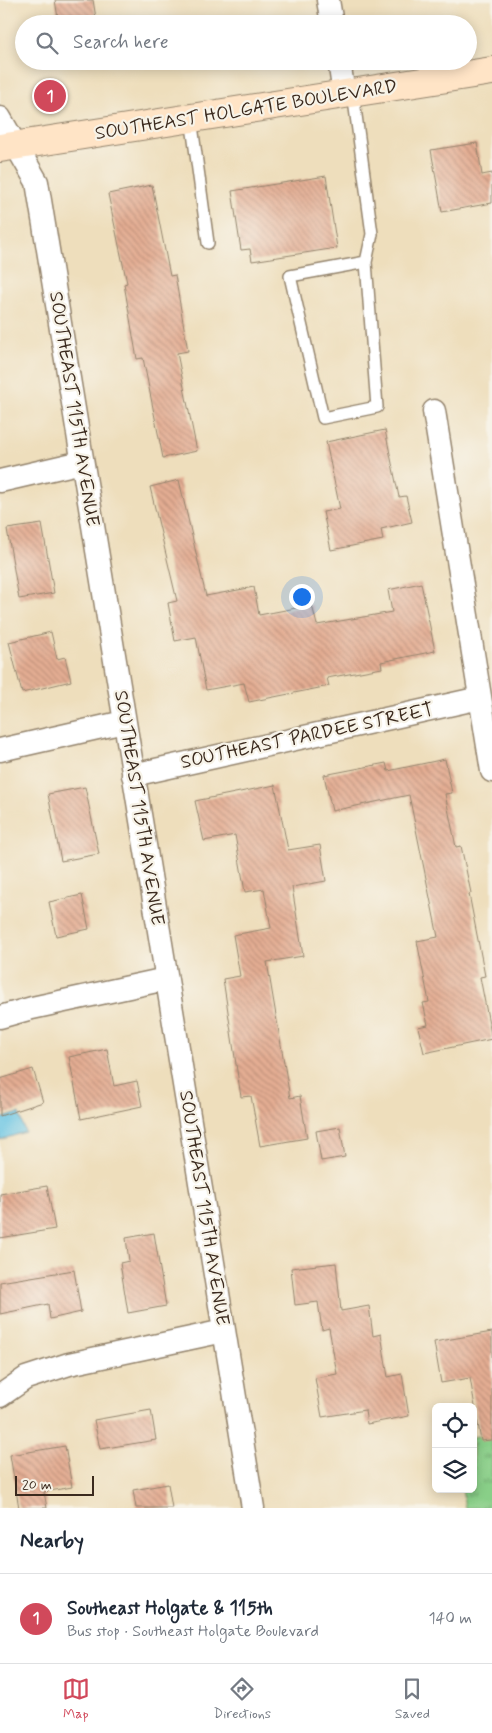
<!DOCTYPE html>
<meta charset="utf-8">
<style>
:root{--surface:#fff;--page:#f6f6f7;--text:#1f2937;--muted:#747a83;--line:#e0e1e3;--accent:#d1495b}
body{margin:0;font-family:Mynerve,sans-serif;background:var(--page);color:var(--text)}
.controls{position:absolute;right:15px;bottom:15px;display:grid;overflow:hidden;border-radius:8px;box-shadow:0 2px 12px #0003}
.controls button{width:45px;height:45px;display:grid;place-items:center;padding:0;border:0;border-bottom:1px solid var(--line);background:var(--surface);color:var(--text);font:25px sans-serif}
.scale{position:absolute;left:15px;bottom:12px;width:79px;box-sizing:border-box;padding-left:5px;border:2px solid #3b2a1e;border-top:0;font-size:14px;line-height:18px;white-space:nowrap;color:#3b2a1e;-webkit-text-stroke:4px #f7f3e8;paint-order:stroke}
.you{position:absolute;left:301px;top:596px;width:18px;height:18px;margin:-12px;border:4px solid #fff;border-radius:50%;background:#1a73e8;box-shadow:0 0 0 8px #1a73e833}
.badge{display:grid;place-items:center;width:32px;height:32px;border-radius:50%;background:var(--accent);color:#fff;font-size:16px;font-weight:700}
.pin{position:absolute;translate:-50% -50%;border:2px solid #fff;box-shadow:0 1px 5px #0006}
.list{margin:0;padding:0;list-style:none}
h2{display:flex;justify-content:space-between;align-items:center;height:65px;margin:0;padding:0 20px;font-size:21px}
h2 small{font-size:16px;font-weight:400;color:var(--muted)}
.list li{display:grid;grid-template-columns:32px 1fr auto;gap:15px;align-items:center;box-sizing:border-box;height:90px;padding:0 20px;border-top:1px solid var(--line)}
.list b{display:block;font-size:19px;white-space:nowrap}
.list p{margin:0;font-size:16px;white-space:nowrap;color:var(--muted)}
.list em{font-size:16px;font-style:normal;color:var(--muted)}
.icon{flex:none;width:28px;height:28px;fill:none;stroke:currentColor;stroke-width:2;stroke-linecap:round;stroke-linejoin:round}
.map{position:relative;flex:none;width:492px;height:1508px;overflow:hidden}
.search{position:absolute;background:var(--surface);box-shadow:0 2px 12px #0003;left:15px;right:15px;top:15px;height:55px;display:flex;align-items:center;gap:12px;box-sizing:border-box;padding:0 18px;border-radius:28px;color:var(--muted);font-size:19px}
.sheet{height:155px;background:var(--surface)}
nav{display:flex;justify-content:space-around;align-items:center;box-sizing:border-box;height:70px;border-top:1px solid var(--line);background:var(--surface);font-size:14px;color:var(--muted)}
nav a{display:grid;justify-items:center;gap:2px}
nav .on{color:var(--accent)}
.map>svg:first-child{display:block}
</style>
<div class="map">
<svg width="492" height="1508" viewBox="0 0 492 1508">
<defs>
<pattern id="park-tufts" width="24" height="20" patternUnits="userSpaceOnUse" patternTransform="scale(1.25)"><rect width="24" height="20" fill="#89cf88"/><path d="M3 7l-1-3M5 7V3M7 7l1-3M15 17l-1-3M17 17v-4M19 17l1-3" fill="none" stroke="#71a86f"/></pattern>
<pattern id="building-back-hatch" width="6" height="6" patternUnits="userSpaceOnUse" patternTransform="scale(1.25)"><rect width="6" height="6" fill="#e4ad93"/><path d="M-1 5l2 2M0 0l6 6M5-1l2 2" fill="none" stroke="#ba8d77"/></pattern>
</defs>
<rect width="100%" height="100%" fill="#f7f3e8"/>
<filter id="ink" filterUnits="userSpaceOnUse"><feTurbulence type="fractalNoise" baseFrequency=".02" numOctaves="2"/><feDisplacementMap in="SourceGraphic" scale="10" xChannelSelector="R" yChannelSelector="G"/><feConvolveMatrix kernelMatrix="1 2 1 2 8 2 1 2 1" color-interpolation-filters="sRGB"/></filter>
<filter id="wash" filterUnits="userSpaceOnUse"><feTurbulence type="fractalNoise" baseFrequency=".0096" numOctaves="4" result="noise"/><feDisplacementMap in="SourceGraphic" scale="20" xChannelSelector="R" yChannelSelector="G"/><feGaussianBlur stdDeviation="1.12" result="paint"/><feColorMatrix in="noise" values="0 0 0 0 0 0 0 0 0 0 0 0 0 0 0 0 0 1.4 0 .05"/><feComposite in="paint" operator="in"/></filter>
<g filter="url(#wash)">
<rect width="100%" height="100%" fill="#eedebc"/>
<!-- park -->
<path fill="url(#park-tufts)" stroke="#627c53" d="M492 1433V1508H465L462 1489H473V1437Z"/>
<!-- water -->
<path fill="#66c4e4" stroke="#507781" d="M19 1113 25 1132 0 1140V1119Z"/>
<g id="blocks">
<!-- building -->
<path fill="url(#building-back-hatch)" d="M55 0H93L97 24H59Z
M477 143 482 175 492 173V203L442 212 431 150Z
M326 176 337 248 252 261 250 249 241 250 232 191Z
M152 185 170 276 175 275 188 351 177 353 197 451 163 458 143 358 137 359 124 284 127 283 108 194Z
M385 430 399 497 406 496 412 522 381 529 383 540 331 550 323 512 340 509 326 442Z
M179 480 206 596 254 587 259 615 312 605 317 625 392 612 388 590 421 583 435 651 381 662 382 668 327 678 329 686 249 702 244 683 206 690 196 637 175 641 168 603 177 601 150 487Z
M42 524 54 593 19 599 7 529Z
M51 632 57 659 65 657 71 681 22 693 9 642Z
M445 759 452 793 445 794 456 847 461 846 471 893 469 894 485 976 480 977 492 1039 424 1053 418 1027 428 1025 423 1003 429 1002 417 941 438 937 409 795 332 811 324 775 386 763 388 771Z
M275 785 288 850 320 845 326 881 292 887 303 956 267 962 290 1098 300 1096 307 1138 260 1146 251 1096 241 1097 223 979 240 976 233 935 271 928 264 889 245 892 235 835 204 841 195 801Z
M85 787 99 854 61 861 48 794Z
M82 895 89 929 56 936 49 902Z
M107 1049 114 1086 137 1081 142 1106 81 1119 69 1057Z
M33 1069 43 1102 0 1116V1079Z
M340 1127 345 1157 321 1161 316 1131Z
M47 1186 55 1229 0 1238V1194Z
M154 1233 166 1306 128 1313 120 1263 129 1261 126 1238Z
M336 1263 341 1311 369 1306 373 1336 381 1334 388 1377 402 1374 409 1416 367 1424 365 1410 322 1417 315 1378 337 1374 329 1328 322 1330 318 1302 295 1305 291 1268Z
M74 1270 81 1312 50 1319 48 1304 0 1314V1282Z
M492 1332V1440L481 1441 470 1378 441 1383 434 1342Z
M151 1410 156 1440 100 1449 94 1420Z
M65 1446 72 1487 44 1492 47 1508H19L10 1455Z
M168 1484 172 1508H136L133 1490Z"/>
</g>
</g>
<g filter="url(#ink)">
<use href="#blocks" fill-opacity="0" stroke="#94846d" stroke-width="1"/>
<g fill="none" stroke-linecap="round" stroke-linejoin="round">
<!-- service casing -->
<g stroke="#94846d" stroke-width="14">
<path id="service" d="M353 93 372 234 366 262 290 276 323 418 377 407 366 262
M191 118 208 243"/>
</g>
<!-- minor casing -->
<g stroke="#94846d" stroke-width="25">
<path id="minor" d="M328 0 332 24
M339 61 344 94
M0 118 37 182 253 1508
M434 411 492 771
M0 481 82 462
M0 750 124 722
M133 775 480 698
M0 1017 32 1008 166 979
M0 1396 26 1378 69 1364 224 1331"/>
</g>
<!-- secondary casing -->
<g stroke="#94846d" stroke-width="30">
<path id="secondary" d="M0 148 492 71"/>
</g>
<!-- service -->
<use href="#service" stroke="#fff" stroke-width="11"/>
<!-- minor -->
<use href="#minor" stroke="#fff" stroke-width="22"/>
<!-- secondary -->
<use href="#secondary" stroke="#ffe4c6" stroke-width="28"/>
</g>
</g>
<g text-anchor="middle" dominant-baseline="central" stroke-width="4.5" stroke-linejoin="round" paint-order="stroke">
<!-- street labels -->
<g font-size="19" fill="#3b2a1e" stroke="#f7f3e8">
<text transform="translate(246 110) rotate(-9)">SOUTHEAST HOLGATE BOULEVARD</text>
<text transform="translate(74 409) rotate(81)">SOUTHEAST 115TH AVENUE</text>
<text transform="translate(307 736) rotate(-12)">SOUTHEAST PARDEE STREET</text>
<text transform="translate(139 808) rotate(81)">SOUTHEAST 115TH AVENUE</text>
<text transform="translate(204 1208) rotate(81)">SOUTHEAST 115TH AVENUE</text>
</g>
</g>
</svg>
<div class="controls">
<button><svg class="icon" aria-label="locate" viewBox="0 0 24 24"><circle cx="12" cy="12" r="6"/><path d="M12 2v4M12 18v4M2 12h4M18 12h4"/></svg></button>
<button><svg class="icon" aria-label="layers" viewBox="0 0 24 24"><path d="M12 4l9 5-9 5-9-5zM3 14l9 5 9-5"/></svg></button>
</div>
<div class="scale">20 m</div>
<div class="you"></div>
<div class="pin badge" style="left:50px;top:96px">1</div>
<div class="search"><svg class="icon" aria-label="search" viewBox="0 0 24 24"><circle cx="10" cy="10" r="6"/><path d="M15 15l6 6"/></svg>Search here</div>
</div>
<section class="sheet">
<h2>Nearby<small></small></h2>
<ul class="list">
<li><span class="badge">1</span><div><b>Southeast Holgate &amp; 115th</b><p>Bus stop · Southeast Holgate Boulevard</p></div><em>140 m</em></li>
</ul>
</section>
<nav>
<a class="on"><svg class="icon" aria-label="map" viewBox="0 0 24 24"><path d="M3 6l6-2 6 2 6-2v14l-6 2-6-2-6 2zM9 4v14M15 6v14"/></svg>Map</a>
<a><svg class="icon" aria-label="directions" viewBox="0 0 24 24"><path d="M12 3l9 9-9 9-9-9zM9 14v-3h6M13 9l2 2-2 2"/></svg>Directions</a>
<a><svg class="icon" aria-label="saved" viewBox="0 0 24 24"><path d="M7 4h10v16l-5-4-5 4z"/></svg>Saved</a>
</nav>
